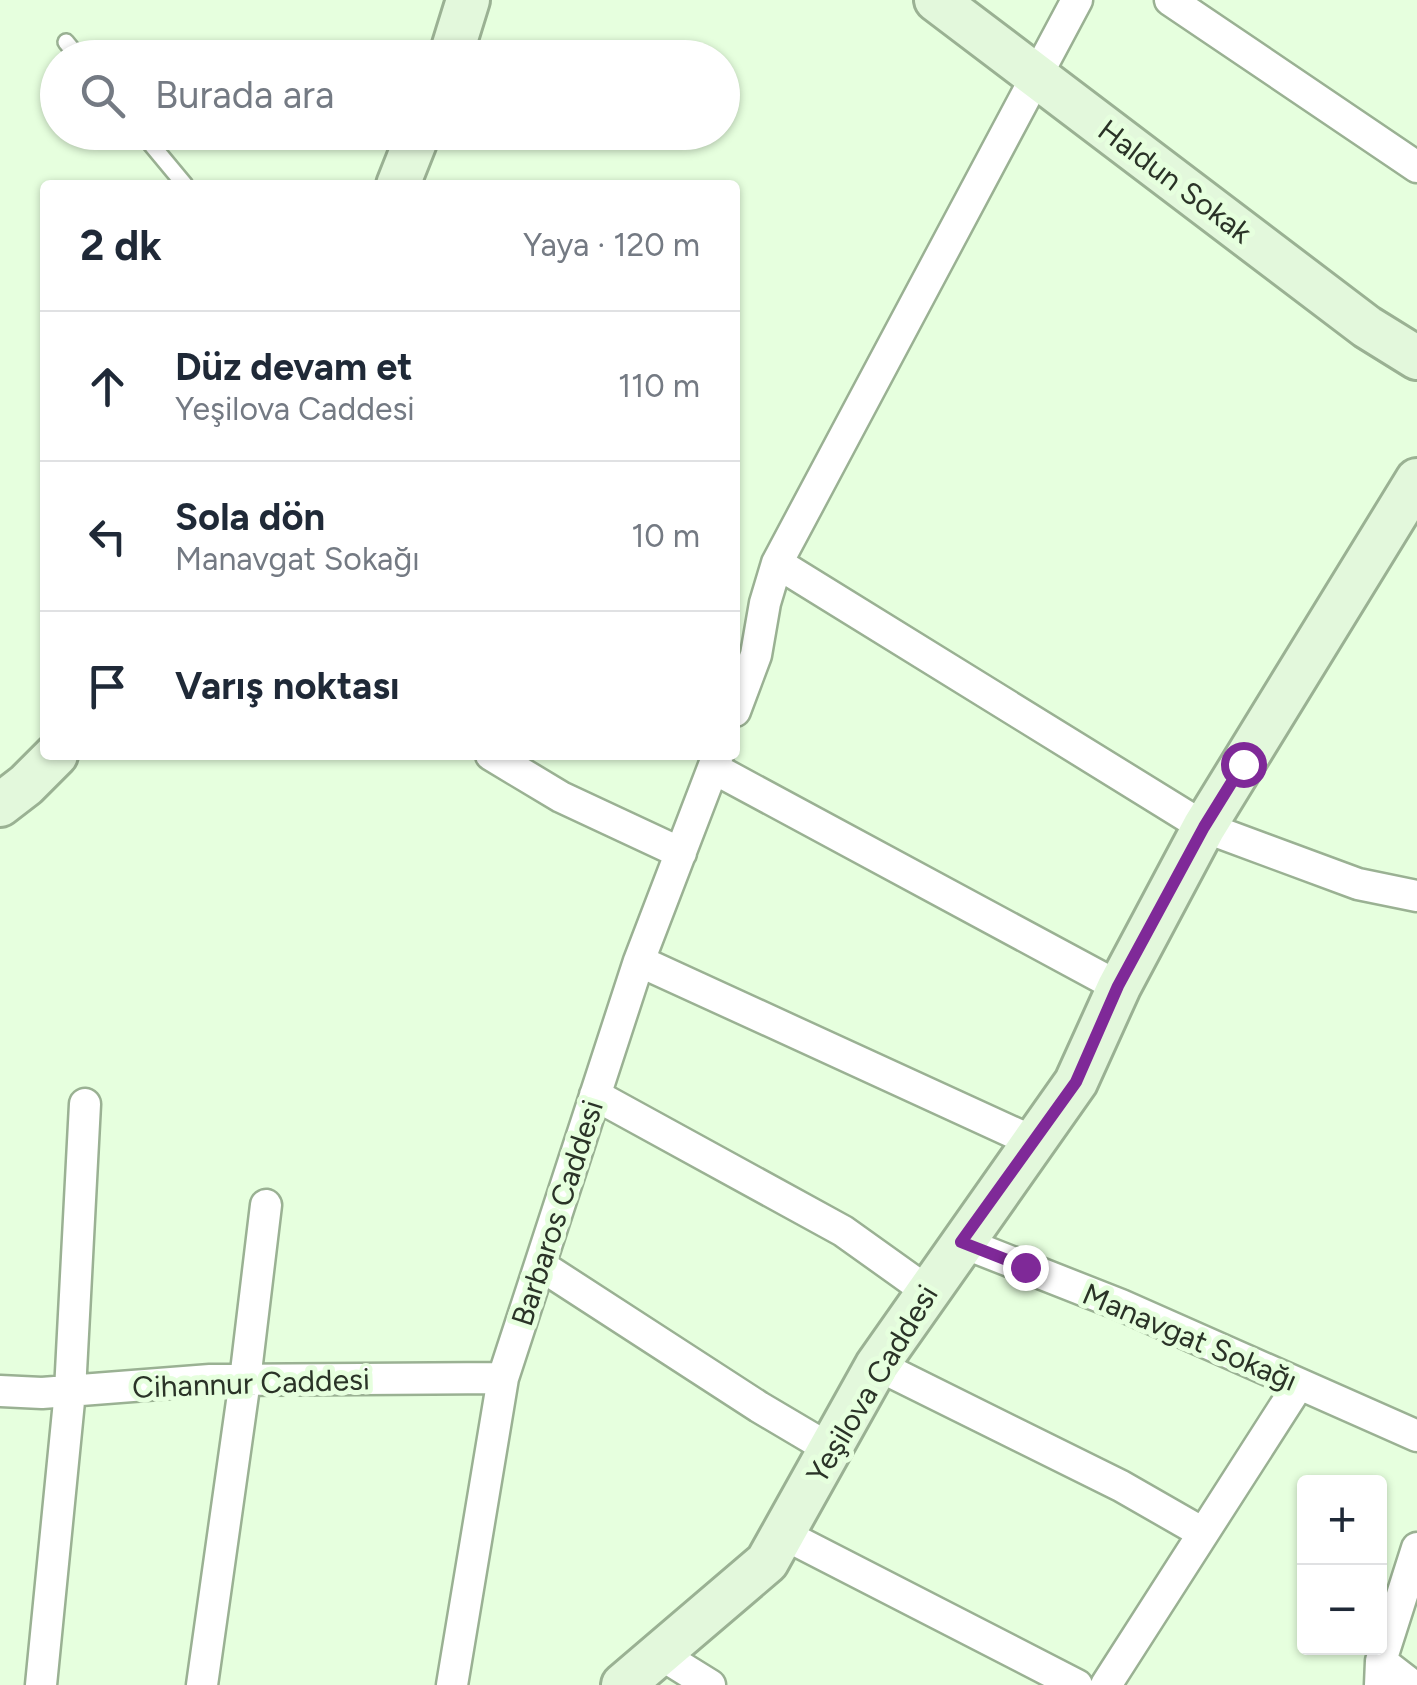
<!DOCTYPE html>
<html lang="tr">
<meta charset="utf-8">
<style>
:root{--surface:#fff;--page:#f6f6f7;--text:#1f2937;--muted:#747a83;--line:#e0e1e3}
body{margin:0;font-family:Figtree,sans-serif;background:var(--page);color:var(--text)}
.controls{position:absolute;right:30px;bottom:30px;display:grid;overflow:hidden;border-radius:10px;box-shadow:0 2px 8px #0004}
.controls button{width:90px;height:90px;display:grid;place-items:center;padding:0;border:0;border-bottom:2px solid var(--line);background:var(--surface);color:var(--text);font:50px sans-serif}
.stop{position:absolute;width:30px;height:30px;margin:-22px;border:8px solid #7f2998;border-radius:50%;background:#fff}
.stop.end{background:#7f2998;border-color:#fff;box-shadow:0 2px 10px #0008}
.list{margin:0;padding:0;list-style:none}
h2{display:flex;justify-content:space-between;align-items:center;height:130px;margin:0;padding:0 40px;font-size:42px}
h2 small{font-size:32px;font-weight:400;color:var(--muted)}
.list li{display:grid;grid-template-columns:65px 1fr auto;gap:30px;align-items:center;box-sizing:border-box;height:150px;padding:0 40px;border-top:2px solid var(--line)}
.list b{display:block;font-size:38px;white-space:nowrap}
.list p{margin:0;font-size:32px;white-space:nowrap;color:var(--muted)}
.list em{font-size:32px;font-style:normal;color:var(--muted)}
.icon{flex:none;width:55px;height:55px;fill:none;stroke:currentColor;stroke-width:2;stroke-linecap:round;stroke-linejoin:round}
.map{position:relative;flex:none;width:1417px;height:1685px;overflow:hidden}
.search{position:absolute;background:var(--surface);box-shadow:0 2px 8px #0004;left:40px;top:40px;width:700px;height:110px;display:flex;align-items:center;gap:25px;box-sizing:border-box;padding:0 35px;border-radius:55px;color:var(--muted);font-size:38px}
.panel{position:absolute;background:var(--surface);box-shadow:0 2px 8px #0004;left:40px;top:180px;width:700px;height:580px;border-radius:10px}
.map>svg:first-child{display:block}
</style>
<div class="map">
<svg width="1417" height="1685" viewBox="0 0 1417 1685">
<rect width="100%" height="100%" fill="#e6ffde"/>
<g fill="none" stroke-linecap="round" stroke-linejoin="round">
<!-- lane casing -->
<g stroke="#9ab193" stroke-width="20">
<path id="lane" d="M66 42 79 58
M141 132 185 185"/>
</g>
<!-- street casing -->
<g stroke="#9ab193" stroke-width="35">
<path id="street" d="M1170 0 1417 167
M777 563 1204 827 1358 884 1417 896
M735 711 756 655 765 603 777 563 1077 0
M491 755 561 797 681 853
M713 768 1119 987
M639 961 1034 1142
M595 1095 843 1231 927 1291
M961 1242 1121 1305 1417 1436
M540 1265 759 1407 830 1449
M877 1365 1121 1486 1203 1533
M0 1391 42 1393 210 1380 503 1378
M783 1534 1077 1685
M660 1654 710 1685
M1381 1661 1412 1685
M41 1685 70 1391 85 1104
M202 1685 245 1380 266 1205
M452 1685 503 1378 639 961 718 755
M1106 1685 1299 1384
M1380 1685 1381 1661 1417 1548"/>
</g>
<!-- secondary casing -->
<g stroke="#9ab193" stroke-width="48">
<path id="secondary" d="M936 0 1367 327 1417 358
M450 58 468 0
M398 185 419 132
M0 805 26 785 56 755
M623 1685 767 1562 877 1365 1076 1082 1119 987 1204 827 1417 480"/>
</g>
<!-- lane -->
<use href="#lane" stroke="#fff" stroke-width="15"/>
<!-- street -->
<use href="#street" stroke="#fff" stroke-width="30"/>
<!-- secondary -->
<use href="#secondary" stroke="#e3f8dc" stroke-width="42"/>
</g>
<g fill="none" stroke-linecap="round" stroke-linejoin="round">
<!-- route -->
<path stroke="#7f2998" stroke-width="12" d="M1025 1267 961 1242 1076 1082 1118 986 1204 827 1243 764"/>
</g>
<g text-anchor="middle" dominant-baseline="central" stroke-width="10" stroke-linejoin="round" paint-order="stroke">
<!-- street labels -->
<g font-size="30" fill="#2a3327" stroke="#e6ffde">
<text transform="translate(1175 181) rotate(37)">Haldun Sokak</text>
<text transform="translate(557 1213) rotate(-72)">Barbaros Caddesi</text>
<text transform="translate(1190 1337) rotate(23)">Manavgat Sokağı</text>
<text transform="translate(251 1383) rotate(-2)">Cihannur Caddesi</text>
<text transform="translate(872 1384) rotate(-59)">Yeşilova Caddesi</text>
</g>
</g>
</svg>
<div class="controls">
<button>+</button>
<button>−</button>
</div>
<div class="stop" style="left:1243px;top:764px"></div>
<div class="stop end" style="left:1025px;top:1267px"></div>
<div class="search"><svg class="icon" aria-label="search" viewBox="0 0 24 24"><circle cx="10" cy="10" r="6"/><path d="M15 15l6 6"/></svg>Burada ara</div>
<section class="panel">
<h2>2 dk<small>Yaya · 120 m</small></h2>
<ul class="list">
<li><svg class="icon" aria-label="ahead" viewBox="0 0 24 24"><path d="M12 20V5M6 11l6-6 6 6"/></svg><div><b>Düz devam et</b><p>Yeşilova Caddesi</p></div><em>110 m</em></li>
<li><svg class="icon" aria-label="left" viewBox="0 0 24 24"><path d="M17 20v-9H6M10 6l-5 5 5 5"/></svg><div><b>Sola dön</b><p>Manavgat Sokağı</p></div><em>10 m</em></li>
<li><svg class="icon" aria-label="arrive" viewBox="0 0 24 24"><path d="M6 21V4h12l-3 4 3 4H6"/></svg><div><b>Varış noktası</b></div></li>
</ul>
</section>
</div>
